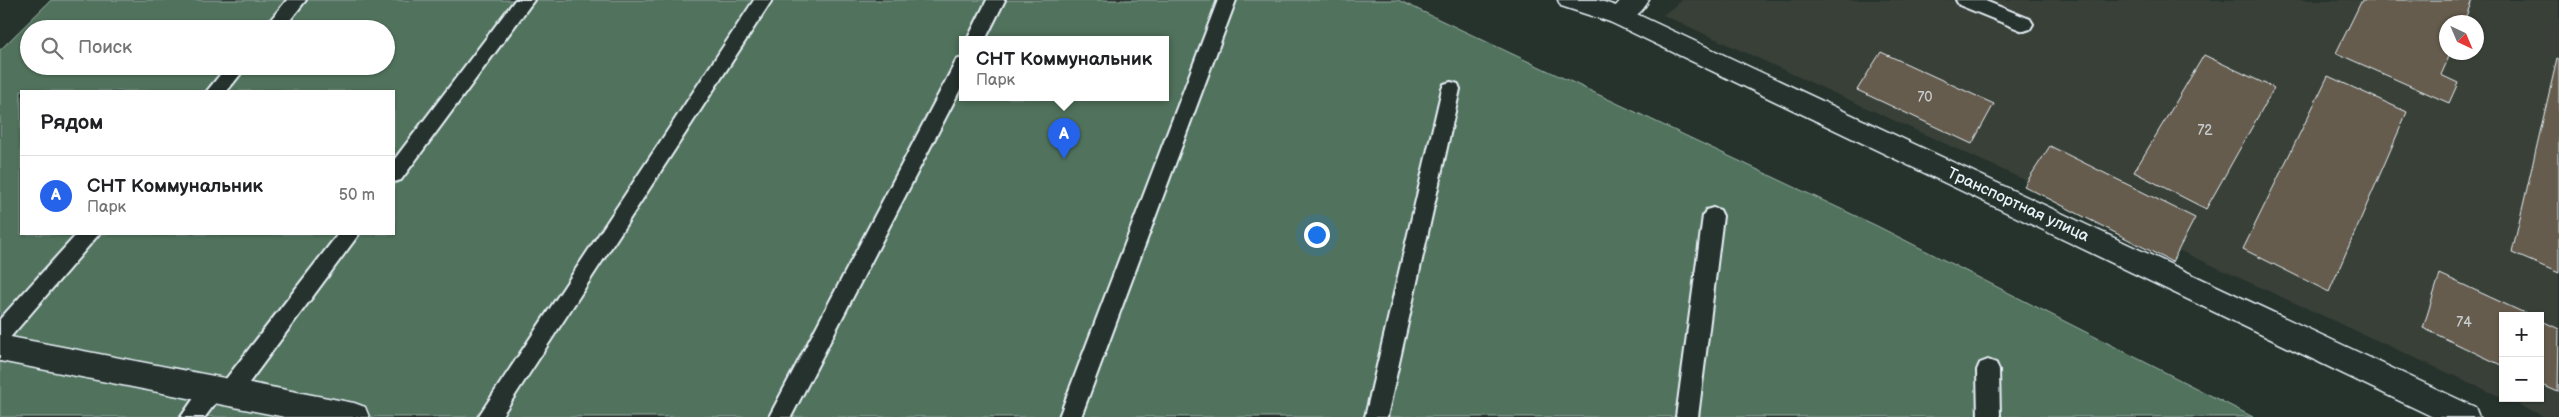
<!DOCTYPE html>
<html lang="ru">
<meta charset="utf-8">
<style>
:root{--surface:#fff;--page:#f2f2f2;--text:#202124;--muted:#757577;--line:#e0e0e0;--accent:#2563eb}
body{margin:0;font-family:"Balsamiq Sans",sans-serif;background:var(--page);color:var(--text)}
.controls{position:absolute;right:15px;bottom:15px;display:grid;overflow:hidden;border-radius:0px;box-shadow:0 1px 4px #0004}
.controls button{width:45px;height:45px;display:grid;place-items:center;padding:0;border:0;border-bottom:1px solid var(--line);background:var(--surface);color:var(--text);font:25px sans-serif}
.compass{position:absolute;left:2439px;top:15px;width:45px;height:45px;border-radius:50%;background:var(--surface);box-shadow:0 1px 4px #0004;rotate:136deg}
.you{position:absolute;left:1316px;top:234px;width:18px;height:18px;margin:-12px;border:4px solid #fff;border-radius:50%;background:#1a73e8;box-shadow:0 0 0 8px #1a73e833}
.badge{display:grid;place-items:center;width:32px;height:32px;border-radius:50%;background:var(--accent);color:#fff;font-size:16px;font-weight:700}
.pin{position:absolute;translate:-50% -41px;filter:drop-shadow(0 1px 2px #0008)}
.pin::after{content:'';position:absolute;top:26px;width:18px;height:15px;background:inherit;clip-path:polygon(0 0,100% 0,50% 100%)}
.popup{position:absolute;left:959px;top:36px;width:210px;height:65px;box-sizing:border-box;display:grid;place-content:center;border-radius:0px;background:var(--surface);filter:drop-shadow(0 1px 4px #0005);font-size:16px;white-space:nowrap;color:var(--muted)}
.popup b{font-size:19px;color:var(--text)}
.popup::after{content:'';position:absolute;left:50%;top:100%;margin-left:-10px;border:10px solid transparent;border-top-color:var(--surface)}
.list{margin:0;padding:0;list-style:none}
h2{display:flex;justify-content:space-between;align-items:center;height:65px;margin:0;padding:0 20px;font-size:21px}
h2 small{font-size:16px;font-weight:400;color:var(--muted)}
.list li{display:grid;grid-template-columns:32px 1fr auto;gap:15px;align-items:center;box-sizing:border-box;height:80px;padding:0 20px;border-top:1px solid var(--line)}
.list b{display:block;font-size:19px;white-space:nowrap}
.list p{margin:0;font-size:16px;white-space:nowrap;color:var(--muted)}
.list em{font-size:16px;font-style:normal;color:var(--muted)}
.icon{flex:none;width:28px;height:28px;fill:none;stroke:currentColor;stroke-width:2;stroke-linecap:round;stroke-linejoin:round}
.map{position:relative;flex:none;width:2559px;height:417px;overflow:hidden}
.search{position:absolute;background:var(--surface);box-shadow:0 1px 4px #0004;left:20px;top:20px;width:375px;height:55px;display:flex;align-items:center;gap:12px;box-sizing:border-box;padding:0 18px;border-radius:28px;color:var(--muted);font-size:19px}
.panel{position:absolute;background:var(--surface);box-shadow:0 1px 4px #0004;left:20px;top:90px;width:375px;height:145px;border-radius:0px}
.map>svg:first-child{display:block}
</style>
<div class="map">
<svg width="2559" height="417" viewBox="0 0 2559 417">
<rect width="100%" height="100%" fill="#26332d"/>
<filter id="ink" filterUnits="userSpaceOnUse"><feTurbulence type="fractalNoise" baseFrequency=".02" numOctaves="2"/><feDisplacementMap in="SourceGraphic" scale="10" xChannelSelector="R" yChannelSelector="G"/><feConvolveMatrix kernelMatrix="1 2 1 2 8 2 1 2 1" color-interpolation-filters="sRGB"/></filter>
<g filter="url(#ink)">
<!-- built -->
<path fill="#393f37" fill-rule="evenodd" d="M1682 0H2559V417H2545L2504 398H2540V316H2503V398L1663 15ZM2446 22H2476V52H2446Z"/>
<!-- green -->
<path fill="#51735d" stroke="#9cb2aa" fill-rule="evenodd" d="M51 0H1398L1877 226 2253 417H0V50ZM29 29H386V66H29ZM963 40H1165V98H963ZM21 91H394V234H21Z"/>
<!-- building -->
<path fill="#655c4e" stroke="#e8f1f8" d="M2362 0H2472L2464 22H2446V52H2451L2441 75 2458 83 2449 103 2336 53Z
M1881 52 1994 104 1972 144 1857 90Z
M2204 55 2274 88 2206 209 2134 172Z
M2557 59 2559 60V273L2512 253Z
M2328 76 2407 112 2329 292 2243 249Z
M2050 146 2195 218 2172 262 2024 186Z
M2440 274 2531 316H2503V366L2423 328Z
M2540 320 2559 329 2558 392 2540 384Z"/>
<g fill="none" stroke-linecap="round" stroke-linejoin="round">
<!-- lane casing -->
<g stroke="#e8f1f8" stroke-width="4">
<path id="lane" d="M287 0H306L283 29H263Z
M515 0H534L401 180 394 182V160Z
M754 0H772L501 417H478Z
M987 0H1005L985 40H967Z
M1218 0H1236L1081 417H1059Z
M1956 0H1983L2030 19 2033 24 2030 29 2024 31 2018 29 1959 5Z
M963 58V84L791 417H769L954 65 956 60Z
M227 66H247L227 91H207Z
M1451 82 1458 84 1460 89 1387 417H1365L1442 89 1444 84Z
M1713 208 1720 210 1723 216 1698 417H1676L1703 216 1706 210Z
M77 234H99L8 340 0 343V319Z
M338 234H359L237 399 229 402 220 397 205 417H181L205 382 213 379 222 384Z
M1988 360 1996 363 1999 370 2000 417H1978L1977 370 1980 363Z"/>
</g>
<!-- street casing -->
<g stroke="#e8f1f8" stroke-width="3">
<path id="street" d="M1621 0H1649C1641 14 1627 27 1610 22L1607 16Z
M0 335 354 403 365 407 369 417H285L0 361Z"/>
</g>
<!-- secondary casing -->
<g stroke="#e8f1f8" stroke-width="3">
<path id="secondary" d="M1558 0H1598L1628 10 2475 407 2479 417H2433L1610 22 1561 6Z"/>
</g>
<!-- lane -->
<use href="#lane" fill="#26332d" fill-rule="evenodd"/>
<!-- street -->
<use href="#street" fill="#26332d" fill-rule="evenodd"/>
<!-- secondary -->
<use href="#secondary" fill="#26332d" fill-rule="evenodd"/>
</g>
</g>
<g text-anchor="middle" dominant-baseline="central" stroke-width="5" stroke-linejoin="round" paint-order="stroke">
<!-- number labels -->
<g font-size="14" fill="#c7ccce">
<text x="1925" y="97">70</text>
<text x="2205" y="130">72</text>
<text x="2464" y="322">74</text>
</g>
<!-- street labels -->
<g font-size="16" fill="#e8f1f8" stroke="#26332d">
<text transform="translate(2018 205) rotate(25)">Транспортная улица</text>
</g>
</g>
</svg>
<div class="controls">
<button>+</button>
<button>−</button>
</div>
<svg class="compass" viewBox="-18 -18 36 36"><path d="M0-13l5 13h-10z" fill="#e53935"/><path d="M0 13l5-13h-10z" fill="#757577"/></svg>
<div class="you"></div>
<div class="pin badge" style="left:1064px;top:159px">A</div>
<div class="popup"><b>СНТ Коммунальник</b>Парк</div>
<div class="search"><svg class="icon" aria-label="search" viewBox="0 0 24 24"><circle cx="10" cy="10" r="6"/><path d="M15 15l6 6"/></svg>Поиск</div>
<section class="panel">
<h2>Рядом<small></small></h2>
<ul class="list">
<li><span class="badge">A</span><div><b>СНТ Коммунальник</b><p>Парк</p></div><em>50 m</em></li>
</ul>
</section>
</div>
